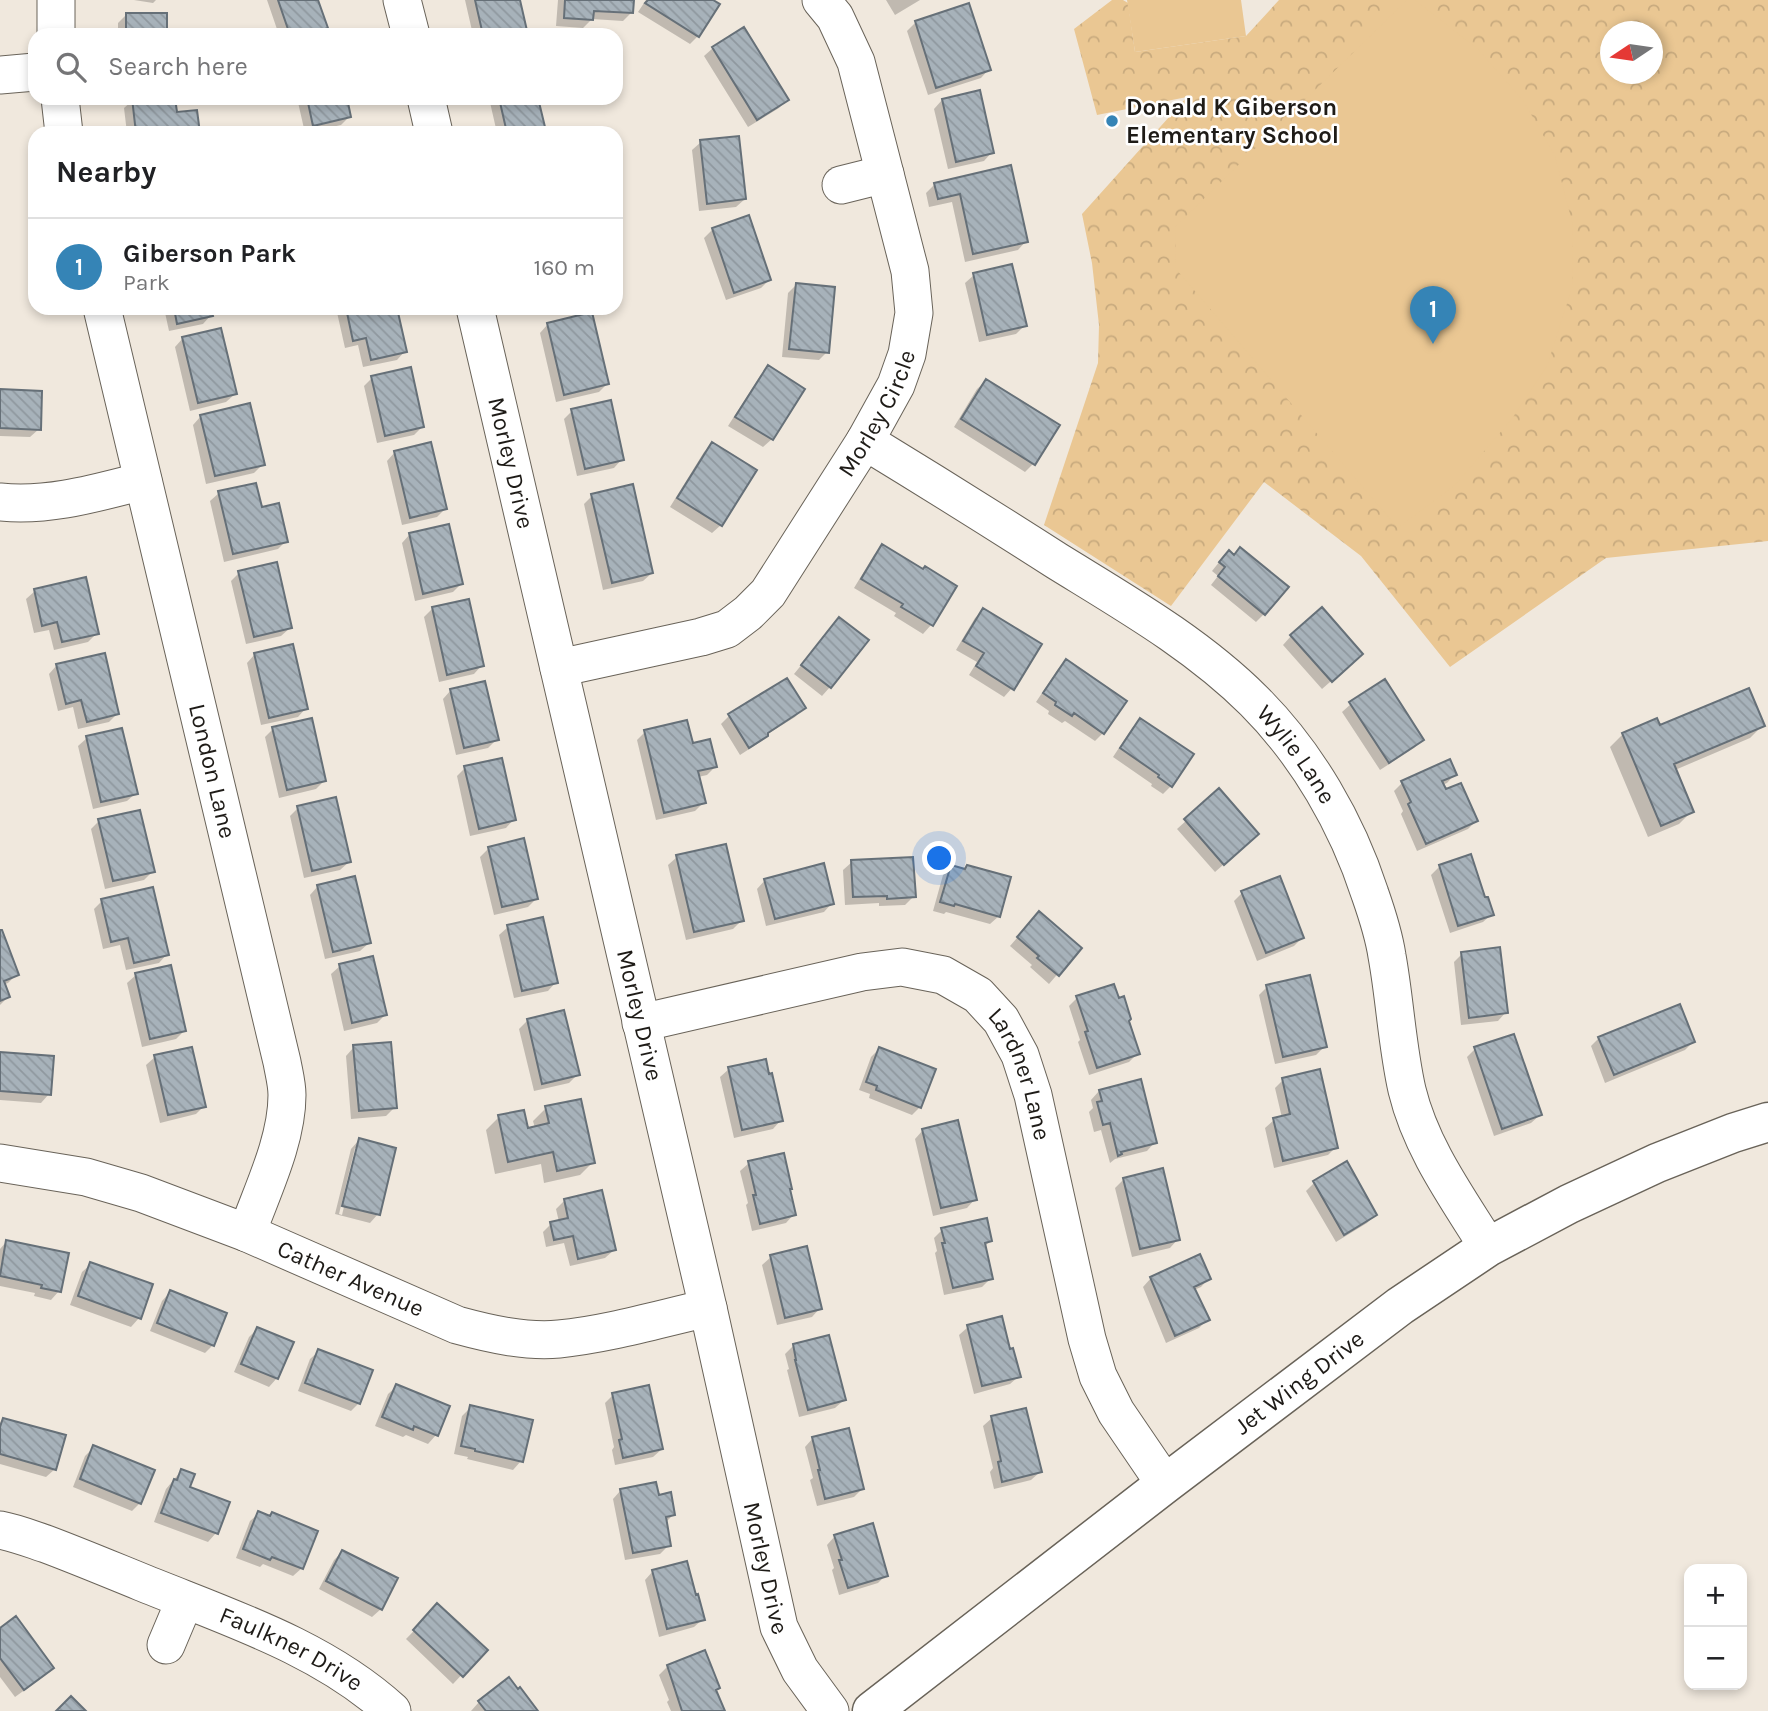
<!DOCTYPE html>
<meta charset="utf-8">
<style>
:root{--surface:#fff;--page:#f6f6f6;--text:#202124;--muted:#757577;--line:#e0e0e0;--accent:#3584b6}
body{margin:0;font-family:Karla,sans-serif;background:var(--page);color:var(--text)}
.controls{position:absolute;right:21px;bottom:21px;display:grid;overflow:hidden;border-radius:14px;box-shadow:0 4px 10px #0003}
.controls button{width:63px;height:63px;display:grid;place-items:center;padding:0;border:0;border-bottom:2px solid var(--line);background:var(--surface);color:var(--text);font:35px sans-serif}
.compass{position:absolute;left:1600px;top:21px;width:63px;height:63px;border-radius:50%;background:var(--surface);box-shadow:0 4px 10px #0003;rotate:257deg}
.you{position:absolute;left:940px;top:859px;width:24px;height:24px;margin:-18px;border:5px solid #fff;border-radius:50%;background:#1a73e8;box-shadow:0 0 0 10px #1a73e833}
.badge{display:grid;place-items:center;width:46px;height:46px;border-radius:50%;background:var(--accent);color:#fff;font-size:23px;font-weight:700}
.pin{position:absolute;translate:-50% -58px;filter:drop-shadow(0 2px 4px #0008)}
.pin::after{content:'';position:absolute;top:37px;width:24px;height:21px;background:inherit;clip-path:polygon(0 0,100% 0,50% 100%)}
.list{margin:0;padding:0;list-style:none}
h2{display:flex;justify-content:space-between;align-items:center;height:91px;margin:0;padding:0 28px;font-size:30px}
h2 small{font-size:23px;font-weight:400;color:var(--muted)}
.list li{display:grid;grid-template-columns:46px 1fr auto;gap:21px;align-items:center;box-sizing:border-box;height:98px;padding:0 28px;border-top:2px solid var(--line)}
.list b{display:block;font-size:26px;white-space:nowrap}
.list p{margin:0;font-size:23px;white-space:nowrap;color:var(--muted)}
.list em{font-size:23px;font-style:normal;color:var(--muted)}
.icon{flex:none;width:38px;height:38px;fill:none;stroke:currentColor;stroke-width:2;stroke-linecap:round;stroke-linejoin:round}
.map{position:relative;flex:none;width:1768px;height:1711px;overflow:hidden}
.search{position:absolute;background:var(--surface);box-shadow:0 4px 10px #0003;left:28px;top:28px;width:595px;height:77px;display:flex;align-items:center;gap:18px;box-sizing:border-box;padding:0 24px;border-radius:21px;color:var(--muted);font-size:26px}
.panel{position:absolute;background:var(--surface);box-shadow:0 4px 10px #0003;left:28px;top:126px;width:595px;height:189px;border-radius:21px}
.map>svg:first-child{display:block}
</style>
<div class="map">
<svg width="1768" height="1711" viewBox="0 0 1768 1711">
<defs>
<pattern id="park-crowns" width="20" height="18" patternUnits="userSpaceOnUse" patternTransform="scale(1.75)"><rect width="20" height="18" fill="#eac793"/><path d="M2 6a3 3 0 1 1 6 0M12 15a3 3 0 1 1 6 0" fill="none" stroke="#c8aa7e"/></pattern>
<pattern id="building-back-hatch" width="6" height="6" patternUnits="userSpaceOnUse" patternTransform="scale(1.75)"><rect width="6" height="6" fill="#a7b2ba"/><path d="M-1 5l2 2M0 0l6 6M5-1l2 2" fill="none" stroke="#8f989f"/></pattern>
</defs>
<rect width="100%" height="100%" fill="#f0e8dd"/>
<!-- park -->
<path fill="url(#park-crowns)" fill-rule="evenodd" d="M1112 0H1123L1128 3 1135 52 1246 36 1279 0H1768V541L1606 558 1450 667 1361 556 1264 482 1171 606 1044 525 1098 363 1099 325 1092 263 1082 214 1187 97 1097 115 1074 29ZM1610 32H1652V74H1610Z"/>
<!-- pitch -->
<path fill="#eac793" d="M1127 0H1241L1246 36 1135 52Z
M1407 0H1415L1479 50 1524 102 1555 156 1573 226 1572 288 1547 366 1511 420 1455 485 1398 528 1176 269 1175 227Z"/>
<!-- shadow -->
<path fill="#0003" fill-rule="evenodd" d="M134 0H156L153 3Z
M267 0H316L326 27 318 35H279Z
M465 0H518L526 35H473Z
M558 0H632L631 13 623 21 592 19 583 28 556 26Z
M646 0H710L698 36 690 44 638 12Z
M886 0H920L895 15Z
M126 15 165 35H118V23Z
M915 23 989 69 981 78 928 95 907 31Z
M713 48 787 100 779 108 748 127 704 56Z
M148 98H174L176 114 198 133H127L124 108 133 100Z
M297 98H345L349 117 341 125 305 133Z
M489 98H536L543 127 536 133H497Z
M942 100 992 152 984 161 948 169 934 109Z
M701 142 745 199 736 207 699 211 692 150Z
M1010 167 1026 241 1018 250 965 262 952 202 929 207 926 193 935 184Z
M713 229 769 280 761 288 726 300 704 238Z
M974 275 1025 325 1016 334 979 342 965 283Z
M796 285 827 352 819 360 782 357 788 293Z
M164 308H209L211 315 203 324 169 331Z
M336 308H395L405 351 397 360 363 367 358 345 345 348Z
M548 324 607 384 599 392 556 402 540 333Z
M183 338 235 394 226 402 190 411 175 347Z
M768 367 803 389 772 439 763 447 728 426 760 376Z
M372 378 423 426 414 435 377 443 364 386Z
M986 381 1057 426 1033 464 1025 472 954 427 977 389Z
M0 391 39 429 30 437 0 436Z
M572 411 622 459 614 468 577 476 564 419Z
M201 416 263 464 254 473 206 484 193 425Z
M713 444 755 470 721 525 712 533 670 507 704 452Z
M395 452 445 509 437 517 402 525 387 461Z
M219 493 260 509 286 541 278 549 224 562 210 501Z
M592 496 652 573 643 581 603 590 584 504Z
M410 534 461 584 453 592 415 601 402 543Z
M882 546 922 571 955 586 931 625 923 634 894 616 896 613 854 588 874 555Z
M1233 556 1264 614 1256 622 1211 585 1218 576 1212 571 1220 561Z
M239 573 290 628 281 636 246 644 231 581Z
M35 591 97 633 88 642 54 650 49 630 34 633 26 599Z
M467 601 482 665 474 674 439 682 424 617 432 609Z
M984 610 1012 688 1004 697 969 675 977 662 956 650 975 618Z
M839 619 866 640 830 687 822 696 794 674Z
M1291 636 1353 662 1322 689 1283 645Z
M255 654 306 708 298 717 261 725 247 663Z
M1066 661 1103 733 1095 741 1065 721 1062 723 1048 714 1049 711 1036 702 1058 669Z
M57 665 117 714 109 722 78 729 73 707 58 711 49 674Z
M786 680 803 708 795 717 766 735 757 744 740 755 721 724 729 716Z
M451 690 497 739 488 748 456 755 443 699Z
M1351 704 1422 740 1414 748 1380 770 1342 712Z
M1140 720 1171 786 1163 794 1151 786 1152 784 1113 757 1132 728Z
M1763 725 1750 738 1675 770 1692 811 1679 824 1648 837 1610 747 1623 734 1659 728Z
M273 729 324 781 316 789 279 798 265 737Z
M645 732 715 767 707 775 698 777 704 802 695 811 656 820 637 740Z
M87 738 136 793 127 801 93 809 78 746Z
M465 768 514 819 506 828 470 836 457 776Z
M1455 774 1447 783 1442 785 1476 821 1468 829 1417 851 1401 814 1403 811 1394 791 1402 783Z
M1219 791 1248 843 1215 872 1177 829Z
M298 808 349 862 340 870 304 878 290 816Z
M99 821 153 871 144 880 105 889 91 829Z
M489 848 536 899 528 907 494 915 480 857Z
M677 857 742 920 733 929 686 940 668 865Z
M852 862 914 896 905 905 879 906V903L845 905 843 870Z
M967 866 999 916 990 924 946 912 944 914 933 911 943 875 951 867 964 870Z
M1440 866 1484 899 1492 914 1483 922 1450 933 1431 875Z
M765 880 832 903 824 912 766 926 757 889Z
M318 886 369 943 360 951 325 959 310 895Z
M1242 893 1302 938 1294 946 1257 961 1234 901Z
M102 901 167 954 159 963 126 970 120 945 103 949 94 909Z
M1031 922 1080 948 1049 984 1030 967 1032 965 1010 946Z
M508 927 556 982 548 991 514 998 499 935Z
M0 932 16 975 8 983 3 985 8 997 0 1005Z
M1462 954 1506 1012 1498 1021 1461 1025 1454 962Z
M340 966 385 1015 377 1023 344 1031 331 974Z
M136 975 185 1030 176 1039 142 1047 127 983Z
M1267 987 1325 1046 1316 1055 1275 1064 1259 995Z
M1077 998 1138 1053 1129 1062 1089 1075 1078 1042 1080 1040 1069 1006Z
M527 1021 578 1074 569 1083 534 1091 519 1029Z
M1599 1038 1693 1042 1685 1050 1605 1083 1591 1046Z
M354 1047 395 1107 386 1116 351 1119 346 1056Z
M879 1049 920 1107 912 1115 869 1098 870 1094 859 1090 871 1057Z
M1475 1049 1540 1115 1531 1123 1494 1136 1467 1057Z
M0 1054 49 1094 41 1103 0 1100Z
M155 1057 204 1106 196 1114 160 1123 146 1065Z
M729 1069 781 1120 773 1129 734 1138 720 1077Z
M1283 1080 1336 1147 1328 1155 1274 1168 1265 1128 1274 1120 1282 1118 1275 1088Z
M1099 1091 1155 1142 1147 1151 1115 1159 1110 1163 1101 1130 1094 1132 1089 1112 1093 1108 1091 1100Z
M546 1108 593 1162 580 1175 544 1183 541 1164 495 1174 486 1130 499 1117 527 1130 535 1128 533 1121Z
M923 1130 975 1199 967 1208 933 1216 915 1139Z
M359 1140 378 1214 370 1223 335 1214 351 1149ZM355 1148H358L342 1215 339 1214Z
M749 1163 788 1190 794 1214 786 1223 752 1231 746 1205 748 1203 740 1171Z
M1124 1179 1178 1239 1170 1248 1132 1257 1115 1188Z
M1314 1183 1375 1215 1367 1223 1336 1242 1306 1191Z
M565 1200 614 1250 605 1258 570 1266 564 1243 546 1247 543 1232 551 1224 559 1222 556 1209Z
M942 1230 990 1241 984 1247 991 1278 982 1287 944 1295 935 1253 937 1251 934 1238Z
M6 1242 59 1291 51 1300 34 1296 35 1293 0 1286V1249Z
M771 1257 820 1308 812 1317 777 1325 762 1265Z
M91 1264 151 1285 139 1318 131 1327 70 1305 82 1272Z
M1151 1278H1209L1201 1287 1194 1290 1207 1320 1199 1328 1166 1343 1143 1287Z
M170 1292 213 1345 205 1353 150 1331 162 1301Z
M968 1327 1009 1351 1019 1376 1010 1384 974 1394 959 1335Z
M257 1329 277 1378 269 1387 234 1372 249 1337Z
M794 1345 844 1400 835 1408 799 1417 787 1370 789 1369 785 1354Z
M319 1351 359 1403 351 1411 298 1391 310 1359Z
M397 1386 436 1435 428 1444 406 1435 403 1437 375 1426 388 1394Z
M613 1395 662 1449 653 1457 615 1465 612 1450 614 1447 605 1403Z
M471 1407 521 1461 513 1470 467 1459 468 1457 454 1454 462 1416Z
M992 1418 1040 1472 1031 1480 994 1489 990 1472 993 1468 983 1426Z
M3 1419 55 1469 46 1477 0 1464V1423Z
M813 1438 862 1489 854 1497 817 1506 810 1480 813 1478 805 1447Z
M94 1447 140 1503 132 1511 73 1487 85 1456Z
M181 1471 188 1488 228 1503 216 1533 208 1542 154 1522 166 1489Z
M621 1490 673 1515 665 1523 669 1545 660 1554 625 1560 613 1499Z
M259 1513 302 1568 293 1576 263 1564 260 1567 236 1558 250 1521Z
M835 1536 886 1575 878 1583 839 1595 832 1570 834 1568 827 1545Z
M342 1552 381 1609 372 1617 319 1589 334 1560Z
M653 1571 703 1619 694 1627 659 1637 645 1580Z
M438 1606 485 1650 453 1684 406 1639Z
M0 1630 52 1668 44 1676 15 1697 0 1677Z
M668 1666 715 1691 723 1711H671L667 1702 669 1700 659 1675Z
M479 1702 536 1711H471Z"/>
<!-- building -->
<path fill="url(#building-back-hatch)" stroke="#667078" stroke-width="2" d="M278 0H318L328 28 307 35H290Z
M475 0H520L528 35H483Z
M565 0H634L633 13 594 11 593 20 564 18Z
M648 0H713L720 4 699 37 645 3Z
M969 3 991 70 936 88 915 21Z
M126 13H167V35H126Z
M744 27 789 100 757 120 712 47Z
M980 90 994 153 956 162 942 99Z
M132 98H175L177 112 197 110 200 133H136Z
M307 98H347L351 117 313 126Z
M499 98H538L545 127 520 133H507Z
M739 136 746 199 707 204 700 140Z
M1011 165 1028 242 973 254 960 194 938 199 934 183Z
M749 215 771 280 734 293 712 228Z
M1012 264 1027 326 987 335 973 273Z
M796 283 835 287 829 353 789 349Z
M174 308H211L213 316 177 324Z
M346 308H397L407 352 371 360 366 338 353 341Z
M592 312 609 384 564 395 547 323Z
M221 328 237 394 198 403 182 337Z
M768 365 805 389 773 440 735 417Z
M411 367 424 427 385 436 371 376Z
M986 379 1060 425 1035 465 961 419Z
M0 389 42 391 41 430 0 428Z
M611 400 624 460 585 469 571 409Z
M250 403 265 465 215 476 200 415Z
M431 442 447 509 410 518 394 451Z
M712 442 757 470 722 526 677 498Z
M256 483 262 507 279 503 288 542 233 554 218 491Z
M633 484 653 573 612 583 591 494Z
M449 524 463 584 423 594 409 533Z
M882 544 923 569 925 566 957 586 933 626 901 607 903 604 861 579Z
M1240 547 1289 587 1265 615 1218 576 1225 567 1219 562 1229 550 1234 555Z
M277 562 292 628 254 637 238 571Z
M86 577 99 634 62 642 57 622 42 626 34 589Z
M469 599 484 666 447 675 432 607Z
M1322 607 1363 654 1332 682 1290 635Z
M983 608 1042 644 1014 690 976 666 984 653 963 641Z
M839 617 869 640 831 688 801 665Z
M293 644 308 709 269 718 254 653Z
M105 653 119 714 87 722 81 700 66 704 56 664Z
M1066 659 1127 701 1104 734 1074 713 1072 716 1055 705 1056 702 1043 693Z
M787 678 806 708 768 733V736L749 748 728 714Z
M1385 679 1424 740 1389 763 1349 702Z
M485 681 499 740 464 748 450 689Z
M1749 688 1765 726 1674 764 1694 812 1661 826 1622 733 1657 718 1660 725Z
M312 718 326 781 287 790 272 727Z
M1140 718 1194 754 1172 787 1158 777 1159 775 1120 748Z
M687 720 693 743 710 739 717 767 698 771 706 803 664 813 644 730Z
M122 728 138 794 101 802 86 736Z
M502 758 516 820 479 829 464 766Z
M1450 759 1457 775 1442 781 1446 789 1461 783 1478 821 1426 844 1408 804 1411 802 1401 781Z
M1219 788 1259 834 1224 865 1184 819Z
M336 797 351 862 312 871 297 806Z
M140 810 155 872 113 881 98 819Z
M524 838 538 899 502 907 488 847Z
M726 844 744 921 694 932 676 855Z
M1471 854 1485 897H1488L1494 915 1458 926 1439 865Z
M913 857 916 897 887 899V896L853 897 851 860Z
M824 863 834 904 775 919 764 879Z
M951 865 965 869 967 865 1011 877 1000 917 955 904 954 906 940 902Z
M355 876 371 943 333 952 317 885Z
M1280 876 1304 938 1266 953 1241 891Z
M153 887 169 955 134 963 128 938 111 942 101 899Z
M1039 911 1082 948 1059 976 1037 958 1039 956 1017 937Z
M543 917 558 983 522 991 507 925Z
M0 930H2L19 975 4 981 10 997 0 1001Z
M1500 947 1508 1013 1469 1018 1461 952Z
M373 956 387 1015 352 1023 339 964Z
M171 965 186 1031 150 1039 135 973Z
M1310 975 1327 1047 1283 1057 1266 985Z
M1114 984 1119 998 1124 996 1131 1019 1129 1021 1140 1054 1097 1068 1085 1032 1088 1031 1076 996Z
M1680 1004 1695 1042 1614 1075 1598 1037Z
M564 1010 580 1075 542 1084 527 1019Z
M1514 1034 1542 1115 1502 1129 1474 1047Z
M391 1042 397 1108 359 1111 353 1045Z
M192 1047 206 1107 168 1115 154 1055Z
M879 1047 936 1069 921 1108 876 1090 877 1086 866 1082Z
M0 1052 54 1056 51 1095 0 1091Z
M766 1059 769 1074 772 1073 783 1121 742 1130 728 1067Z
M1320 1069 1338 1148 1283 1161 1273 1118 1290 1114 1282 1078Z
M1141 1079 1157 1143 1121 1152 1122 1154 1118 1156 1110 1123 1103 1125 1097 1102 1102 1101 1099 1090Z
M581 1099 595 1163 557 1171 553 1152 508 1162 498 1115 524 1110 528 1128 549 1123 545 1106Z
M958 1120 977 1200 941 1208 922 1129Z
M359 1138 396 1148 380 1215 342 1206Z
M784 1153 792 1189H790L796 1215 760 1224 753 1195H756L748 1161Z
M1347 1161 1377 1215 1344 1235 1313 1181Z
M1163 1168 1180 1240 1140 1249 1123 1178Z
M602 1190 616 1250 578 1259 573 1236 554 1240 550 1222 568 1218 564 1199Z
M987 1218 992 1241 985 1243 993 1279 953 1288 942 1243H945L941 1228Z
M6 1240 69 1253 61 1292 41 1288 42 1285 0 1276Z
M807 1246 822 1309 785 1318 770 1255Z
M1200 1254 1211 1279 1194 1287 1210 1320 1175 1336 1150 1277Z
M90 1262 153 1284 141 1319 78 1296Z
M170 1290 227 1313 214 1346 157 1323Z
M1002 1316 1010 1349 1013 1348 1021 1377 982 1386 967 1325Z
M257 1327 294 1342 278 1379 241 1364Z
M829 1335 846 1400 808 1410 795 1360H796L793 1344Z
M318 1349 373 1370 360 1404 305 1383Z
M396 1384 450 1406 438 1436 414 1426 413 1430 382 1417Z
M649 1385 663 1449 623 1458 619 1440 622 1439 612 1393Z
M470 1405 533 1420 523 1462 475 1451V1449L461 1446Z
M1026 1408 1042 1472 1002 1482 998 1462 1001 1461 991 1416Z
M3 1418 66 1435 56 1470 0 1454V1427Z
M849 1428 864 1489 825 1499 818 1470H820L812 1437Z
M93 1445 155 1470 141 1504 80 1479Z
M181 1469 195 1474 190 1487 230 1502 218 1534 161 1513 174 1479 177 1480Z
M656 1482 659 1495 671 1492 675 1515 666 1517 671 1546 633 1553 620 1489Z
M258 1511 270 1516 272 1512 318 1531 303 1569 272 1557 270 1560 243 1549Z
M873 1523 888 1576 848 1588 839 1560H842L834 1535Z
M342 1550 398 1578 382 1610 326 1581Z
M687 1561 696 1595 698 1594 705 1620 667 1629 652 1570Z
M437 1603 488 1650 463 1677 413 1630Z
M16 1616 54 1668 24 1690 0 1658V1628Z
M705 1650 720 1688 716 1690 725 1711H682L667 1665Z
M509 1677 518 1689 520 1687 538 1711H486L478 1701Z
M71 1696 86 1711H56Z"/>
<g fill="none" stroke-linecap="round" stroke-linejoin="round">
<!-- minor casing -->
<g stroke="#696359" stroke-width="39">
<g id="minor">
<path d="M56 0V35"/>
<path d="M402 0 411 35"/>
<path d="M0 75 35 72"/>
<path d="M60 98 64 133"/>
<path d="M426 98 434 133"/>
<path d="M841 185 885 174"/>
<path id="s1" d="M102 308 282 1062C284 1073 287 1084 287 1095 287 1141 262 1191 247 1233"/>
<path id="s2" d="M475 308 708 1308 779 1627 800 1670 830 1711"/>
<path id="s3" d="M865 441C929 480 993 520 1057 561 1125 603 1197 644 1254 701 1307 754 1347 823 1370 894 1377 914 1384 936 1387 956 1395 1000 1397 1046 1407 1090 1421 1148 1457 1197 1488 1247"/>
<path d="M0 502C49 507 96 493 143 481"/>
<path id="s4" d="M559 668 701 637 727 629 748 613 768 593 865 441 896 385 907 354 914 313 910 271 856 62 835 17 821 0"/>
<path id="s5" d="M641 1023 862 972 902 967 943 975 978 995 1001 1020 1020 1055 1033 1095 1087 1339 1098 1376 1116 1412 1165 1484"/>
<path id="s6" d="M0 1163 86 1177 141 1193 247 1233 457 1325C490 1334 525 1342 559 1339 609 1334 659 1319 708 1308"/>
<path id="s7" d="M0 1530C16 1533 31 1539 46 1544 78 1556 109 1569 141 1582 227 1617 322 1647 392 1711"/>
<path d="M166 1645 185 1600"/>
</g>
</g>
<!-- major casing -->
<g stroke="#696359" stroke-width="41">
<g id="major">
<path id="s8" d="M872 1711 1165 1484 1400 1306 1488 1247 1569 1204 1657 1163 1733 1133 1768 1122"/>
</g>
</g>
<!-- minor -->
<use href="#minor" stroke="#fff" stroke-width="37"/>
<!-- major -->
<use href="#major" stroke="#fff" stroke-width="38"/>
</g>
<!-- markers -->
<circle fill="#3584b6" stroke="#fff" stroke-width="2.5" cx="1112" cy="121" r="7"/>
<g text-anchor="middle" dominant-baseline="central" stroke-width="5" stroke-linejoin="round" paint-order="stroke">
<!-- poi labels -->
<g font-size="24" font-weight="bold" fill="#1e1b17" stroke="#fff" text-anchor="start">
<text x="1126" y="107">Donald K Giberson<tspan x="1126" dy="28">Elementary School</tspan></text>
</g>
<!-- street labels -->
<g font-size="24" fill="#1e1b17" stroke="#fff">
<text stroke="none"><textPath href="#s4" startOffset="438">Morley Circle</textPath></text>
<text stroke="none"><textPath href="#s2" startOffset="159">Morley Drive</textPath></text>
<text stroke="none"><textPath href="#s3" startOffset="537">Wylie Lane</textPath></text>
<text stroke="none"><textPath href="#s1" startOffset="476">London Lane</textPath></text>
<text stroke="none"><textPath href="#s2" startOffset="726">Morley Drive</textPath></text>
<text stroke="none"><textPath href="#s5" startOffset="441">Lardner Lane</textPath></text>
<text stroke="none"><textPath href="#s6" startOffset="371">Cather Avenue</textPath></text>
<text stroke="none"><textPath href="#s8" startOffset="539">Jet Wing Drive</textPath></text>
<text stroke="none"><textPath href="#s2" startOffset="1293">Morley Drive</textPath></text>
<text stroke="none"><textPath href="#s7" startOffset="315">Faulkner Drive</textPath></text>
</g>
</g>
</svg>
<div class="controls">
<button>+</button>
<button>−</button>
</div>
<svg class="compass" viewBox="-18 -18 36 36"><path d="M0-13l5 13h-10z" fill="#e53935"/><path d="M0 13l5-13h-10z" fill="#757577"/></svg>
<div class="you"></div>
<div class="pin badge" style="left:1433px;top:344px">1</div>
<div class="search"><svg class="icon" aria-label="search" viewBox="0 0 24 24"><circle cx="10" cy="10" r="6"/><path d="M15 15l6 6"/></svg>Search here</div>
<section class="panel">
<h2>Nearby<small></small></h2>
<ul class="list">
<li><span class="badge">1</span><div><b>Giberson Park</b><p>Park</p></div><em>160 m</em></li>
</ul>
</section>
</div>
